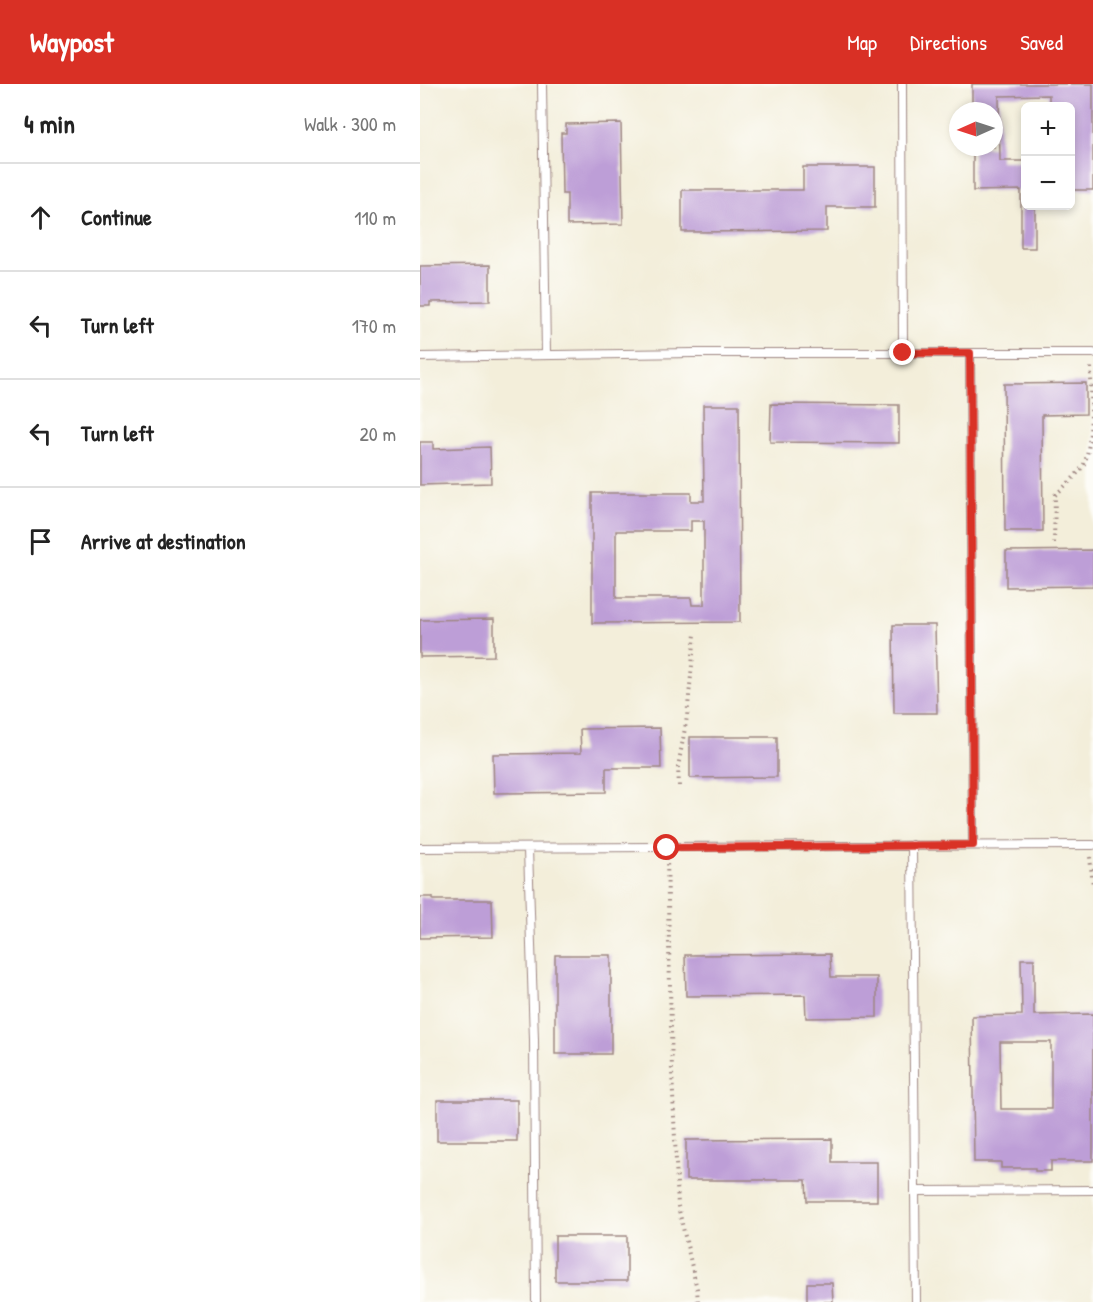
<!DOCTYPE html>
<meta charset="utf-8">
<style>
:root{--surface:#fff;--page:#f2f2f2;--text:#222;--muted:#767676;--line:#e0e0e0;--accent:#d93025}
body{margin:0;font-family:"Patrick Hand",sans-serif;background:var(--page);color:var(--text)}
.controls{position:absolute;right:18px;top:18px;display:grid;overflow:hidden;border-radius:9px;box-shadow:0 3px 9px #0003}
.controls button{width:54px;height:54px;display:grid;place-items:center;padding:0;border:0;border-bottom:2px solid var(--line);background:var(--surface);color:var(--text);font:30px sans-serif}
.compass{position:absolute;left:529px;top:18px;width:54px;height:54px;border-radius:50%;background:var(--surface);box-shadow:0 3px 9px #0003;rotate:267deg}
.stop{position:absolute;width:18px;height:18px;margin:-14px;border:4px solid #d93025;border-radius:50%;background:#fff}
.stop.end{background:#d93025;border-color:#fff;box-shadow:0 2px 6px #0008}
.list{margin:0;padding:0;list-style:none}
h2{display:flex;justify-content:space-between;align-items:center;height:78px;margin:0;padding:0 24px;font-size:26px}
h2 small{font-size:20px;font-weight:400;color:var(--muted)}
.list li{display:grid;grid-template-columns:39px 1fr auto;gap:18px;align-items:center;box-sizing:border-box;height:108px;padding:0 24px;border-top:2px solid var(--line)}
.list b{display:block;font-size:22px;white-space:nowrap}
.list em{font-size:20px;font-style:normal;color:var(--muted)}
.icon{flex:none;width:33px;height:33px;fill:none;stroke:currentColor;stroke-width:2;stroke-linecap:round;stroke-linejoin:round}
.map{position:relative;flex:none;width:673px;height:1218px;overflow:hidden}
header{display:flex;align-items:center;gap:36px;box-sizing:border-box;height:84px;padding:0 30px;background:var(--accent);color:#fff}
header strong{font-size:28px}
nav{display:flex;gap:33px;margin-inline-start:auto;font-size:21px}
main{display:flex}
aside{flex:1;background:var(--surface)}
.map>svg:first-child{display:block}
</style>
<header>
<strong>Waypost</strong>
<nav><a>Map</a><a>Directions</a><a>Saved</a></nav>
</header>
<main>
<aside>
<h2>4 min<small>Walk · 300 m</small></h2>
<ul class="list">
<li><svg class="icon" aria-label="ahead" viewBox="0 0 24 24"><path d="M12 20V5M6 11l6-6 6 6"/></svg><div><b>Continue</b></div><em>110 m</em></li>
<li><svg class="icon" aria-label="left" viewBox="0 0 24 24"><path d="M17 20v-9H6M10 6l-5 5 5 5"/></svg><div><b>Turn left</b></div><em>170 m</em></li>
<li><svg class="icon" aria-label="left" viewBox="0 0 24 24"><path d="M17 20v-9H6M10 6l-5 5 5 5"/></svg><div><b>Turn left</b></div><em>20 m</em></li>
<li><svg class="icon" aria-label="arrive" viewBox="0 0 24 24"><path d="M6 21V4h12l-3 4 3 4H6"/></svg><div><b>Arrive at destination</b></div></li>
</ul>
</aside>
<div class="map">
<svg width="673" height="1218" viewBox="0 0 673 1218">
<rect width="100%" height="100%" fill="#fdfcf7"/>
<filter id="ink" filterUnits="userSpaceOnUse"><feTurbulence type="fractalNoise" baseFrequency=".0167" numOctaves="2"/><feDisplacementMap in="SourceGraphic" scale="12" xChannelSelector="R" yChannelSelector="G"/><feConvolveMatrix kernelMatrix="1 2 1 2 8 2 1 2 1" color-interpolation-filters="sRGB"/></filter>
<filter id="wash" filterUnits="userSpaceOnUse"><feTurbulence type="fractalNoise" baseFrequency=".008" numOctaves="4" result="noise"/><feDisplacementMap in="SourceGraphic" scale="24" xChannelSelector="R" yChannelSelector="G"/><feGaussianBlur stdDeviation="1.35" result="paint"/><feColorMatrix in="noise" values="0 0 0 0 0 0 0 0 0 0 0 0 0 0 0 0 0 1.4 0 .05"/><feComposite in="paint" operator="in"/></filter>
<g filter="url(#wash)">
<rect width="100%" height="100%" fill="#f3eeda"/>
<g id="blocks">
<!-- building -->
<path fill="#bd9ed7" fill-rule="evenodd" d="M552 0H673V106H650V22H629V11L579 12 580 77H606V122H615V164H601V106L553 107V63H574V27H552Z
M201 39 203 140 147 141V110H142L141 49H146V40Z
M383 83H455V123H407V147L262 148V106H383Z
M70 181V217L10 218V222H0V182Z
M666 299V330L622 331 623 447H585L584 300Z
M351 320 479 321V359L350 358Z
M283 321H319L320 538 172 539V409H271V417H284ZM271 437H284V521H272L271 514H196V447H271Z
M0 358H13V365L70 363 71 399 0 401Z
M673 466V502L586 503V467Z
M74 535V572L0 573V536Z
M473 541H515L517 629H474Z
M240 644 241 684H186V708L74 709 73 670 161 669 160 645Z
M270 653H357V693L270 694Z
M0 813H13V816H72L73 853 0 854Z
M410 870 411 893H457V933L386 934 385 911 266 912 265 871Z
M135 871H191V970H135Z
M601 875H614V931L673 930V1077H631V1087H615V1084H581V1078H554L552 932 602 931ZM580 958H631V1025H581Z
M17 1016H97V1057H17Z
M412 1055V1078H457V1117H387L386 1096H266V1056Z
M135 1152H207V1197H135Z
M387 1199H412L413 1218H387Z"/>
</g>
</g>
<g filter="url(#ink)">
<use href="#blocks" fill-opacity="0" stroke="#9e8682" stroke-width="1.5"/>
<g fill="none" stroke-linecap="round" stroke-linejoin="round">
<!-- lane casing -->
<g stroke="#9e8682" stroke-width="10">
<path id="lane" d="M122 0 126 270
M482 0 483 269
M550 269 553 761
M0 273 273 269H673
M492 761 496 1218
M0 764 673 761
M108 765 114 956 116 1218
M495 1107 673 1106"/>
</g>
<!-- path -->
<path stroke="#9e8682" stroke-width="4" stroke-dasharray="1.5 4.5" stroke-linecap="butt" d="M634 459 635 411C646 401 657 392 664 380 673 360 671 304 671 280
M259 702 258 683 267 633 275 550
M670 773 673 802
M247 774 252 988 258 1122 277 1205 278 1218"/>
<!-- lane -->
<use href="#lane" stroke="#fff" stroke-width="8"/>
</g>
</g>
<g fill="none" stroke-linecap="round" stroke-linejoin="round" filter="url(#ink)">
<!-- route -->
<path stroke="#d93025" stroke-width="8" d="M247 764 553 761 550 269H483"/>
</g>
</svg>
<div class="controls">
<button>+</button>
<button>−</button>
</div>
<svg class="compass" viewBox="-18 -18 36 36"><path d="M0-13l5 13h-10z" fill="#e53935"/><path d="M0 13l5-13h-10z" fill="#767676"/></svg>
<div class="stop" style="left:247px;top:764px"></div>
<div class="stop end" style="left:483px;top:269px"></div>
</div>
</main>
